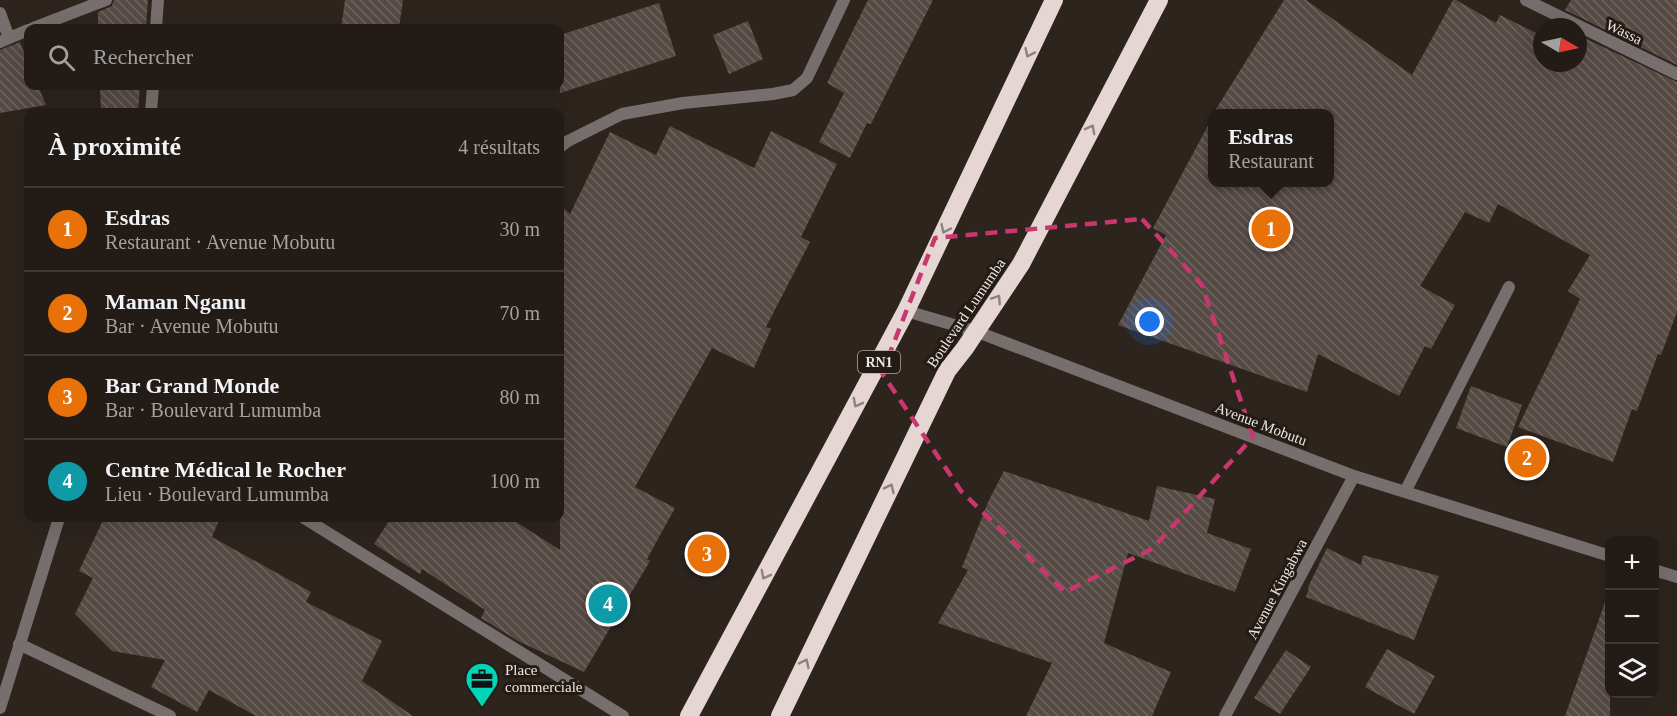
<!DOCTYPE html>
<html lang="fr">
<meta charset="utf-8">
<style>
:root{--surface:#221b16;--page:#2a241f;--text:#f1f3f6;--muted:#a2a1a1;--line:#3f3935;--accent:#00d5b7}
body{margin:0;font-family:Georgia,serif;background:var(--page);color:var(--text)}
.controls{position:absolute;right:18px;bottom:18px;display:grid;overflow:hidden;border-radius:12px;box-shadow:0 6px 24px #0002}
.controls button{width:54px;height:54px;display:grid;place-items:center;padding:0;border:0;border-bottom:2px solid var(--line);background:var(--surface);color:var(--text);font:30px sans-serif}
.compass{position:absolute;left:1533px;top:18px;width:54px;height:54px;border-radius:50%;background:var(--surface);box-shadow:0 6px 24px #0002;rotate:99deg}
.you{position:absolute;left:1150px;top:322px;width:21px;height:21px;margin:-15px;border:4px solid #fff;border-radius:50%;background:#1a73e8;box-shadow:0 0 0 9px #1a73e833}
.badge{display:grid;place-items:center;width:39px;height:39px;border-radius:50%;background:var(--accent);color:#fff;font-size:20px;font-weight:700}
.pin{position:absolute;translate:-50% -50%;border:3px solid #fff;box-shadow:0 2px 6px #0006}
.popup{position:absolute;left:1208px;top:109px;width:126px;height:78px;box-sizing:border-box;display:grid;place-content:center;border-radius:12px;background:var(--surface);filter:drop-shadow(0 2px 4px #0005);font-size:20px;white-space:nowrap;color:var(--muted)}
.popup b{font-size:22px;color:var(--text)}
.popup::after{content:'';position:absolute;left:50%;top:100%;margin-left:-12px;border:12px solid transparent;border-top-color:var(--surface)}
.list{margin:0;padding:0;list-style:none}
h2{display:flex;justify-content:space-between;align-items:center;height:78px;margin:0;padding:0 24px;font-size:26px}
h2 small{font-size:20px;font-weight:400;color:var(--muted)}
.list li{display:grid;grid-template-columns:39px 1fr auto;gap:18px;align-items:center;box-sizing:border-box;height:84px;padding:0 24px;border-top:2px solid var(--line)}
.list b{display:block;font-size:22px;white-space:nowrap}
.list p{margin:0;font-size:20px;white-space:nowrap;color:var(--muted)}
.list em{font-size:20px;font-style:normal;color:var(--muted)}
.icon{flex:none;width:33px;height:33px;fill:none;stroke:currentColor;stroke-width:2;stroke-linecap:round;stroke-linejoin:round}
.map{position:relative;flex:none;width:1677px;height:716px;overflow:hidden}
.search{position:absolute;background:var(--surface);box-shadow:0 6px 24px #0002;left:24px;top:24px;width:540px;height:66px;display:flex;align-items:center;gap:15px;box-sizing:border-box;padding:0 21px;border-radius:12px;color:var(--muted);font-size:22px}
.panel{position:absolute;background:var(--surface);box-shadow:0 6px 24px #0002;left:24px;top:108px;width:540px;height:414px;border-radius:12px}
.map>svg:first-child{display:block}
</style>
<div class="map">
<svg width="1677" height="716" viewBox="0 0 1677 716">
<defs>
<pattern id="building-back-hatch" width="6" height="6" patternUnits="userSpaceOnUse" patternTransform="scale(1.5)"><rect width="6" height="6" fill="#564a45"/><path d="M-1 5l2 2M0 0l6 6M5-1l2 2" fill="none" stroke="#6e6460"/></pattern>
</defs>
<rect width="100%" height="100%" fill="#2d241e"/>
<!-- building -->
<path fill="url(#building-back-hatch)" d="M114 0H148L146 28H98V12L112 6Z
M345 0H403L399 28H341Z
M868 0H933L871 124 867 123 850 158 819 142 844 93 827 83Z
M1284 0H1306L1412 75 1453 0H1456L1496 23 1500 15 1542 36V63H1578V35L1677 82V312L1661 355 1658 354 1637 411 1632 409 1613 462 1518 427 1580 299 1568 291 1590 255 1498 204 1489 223 1465 212 1420 286 1455 305 1431 349 1425 346 1399 396 1318 354 1307 392 1118 325 1166 235 1153 228 1212 118V183H1329V114H1213Z
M1571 0H1677V65L1565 10Z
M659 3 676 56 560 93V35Z
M748 21 763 59 729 74 713 35Z
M20 42 28 63V86H38L46 105 0 113V50Z
M100 86H140L138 112H101Z
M670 126 754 168 771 131 837 164 801 237 810 242 766 327 771 329 754 368 712 348 635 487 675 508 647 559 650 561 584 672 518 641 481 618 485 610 422 569 420 574 374 544 391 518H510L560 550V205L570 214 610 132 656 155Z
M1471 386 1522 405 1507 447 1456 428Z
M1004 471 1149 521 1157 486 1215 499 1207 533 1251 549 1235 592 1128 553 1104 643 1171 672 1152 716H1026L1052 663 938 623 968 570 962 567 989 500Z
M104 518H220L212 537 311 592 306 602 382 641 362 681 413 716H256L209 690 197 712 151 687 165 660 112 651 75 614 93 578 79 571Z
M1327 548 1361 565 1363 555 1439 576 1414 640 1306 597 1309 588 1308 587Z
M1605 602 1610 603V716H1565Z
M1387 649 1435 676 1414 714 1365 687Z
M1286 650 1311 667 1280 714 1254 698Z"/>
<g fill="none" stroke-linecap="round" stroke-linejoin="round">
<!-- street -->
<path stroke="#766f6e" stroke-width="12" d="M1526 0 1677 74
M0 13 9 38
M33 28 106 0
M156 28 158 0
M0 42 28 30
M151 112 153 86
M560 147 568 141 622 114 683 103 773 94 793 90 807 78 844 0
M906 311 975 331 1354 476 1610 556
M1405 492 1509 287
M304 518 623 716
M1654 570 1677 577
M19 644 170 716
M0 708 59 518
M1225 716 1354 476"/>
<!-- highway -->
<path stroke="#e6d6d3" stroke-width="18" d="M689 716 906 311 1054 0
M780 716 947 371 965 348 1021 264 1159 0"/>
</g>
<!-- one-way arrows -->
<defs><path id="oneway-chevron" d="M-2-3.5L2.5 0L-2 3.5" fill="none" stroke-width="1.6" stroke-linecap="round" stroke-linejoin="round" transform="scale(1.5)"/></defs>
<g stroke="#8e827d">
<use href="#oneway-chevron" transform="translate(1029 53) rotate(115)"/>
<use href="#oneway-chevron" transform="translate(1091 129) rotate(-62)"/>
<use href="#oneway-chevron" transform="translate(945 229) rotate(115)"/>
<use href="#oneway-chevron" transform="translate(997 299) rotate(-56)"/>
<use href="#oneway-chevron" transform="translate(857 403) rotate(118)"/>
<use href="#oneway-chevron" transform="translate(890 488) rotate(-64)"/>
<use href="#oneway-chevron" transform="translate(765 575) rotate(118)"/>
<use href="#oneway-chevron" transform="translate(805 663) rotate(-64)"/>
</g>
<!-- marked area -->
<path fill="none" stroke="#c8376f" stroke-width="4.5" stroke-dasharray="12 8" stroke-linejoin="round" d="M1142 219 1202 285 1253 437 1152 549 1065 592 961 491 882 373 935 238Z"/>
<!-- icons -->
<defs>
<g id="office-pin" transform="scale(1.725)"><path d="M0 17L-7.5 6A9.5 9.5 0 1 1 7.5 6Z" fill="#00d5b7" stroke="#231b14"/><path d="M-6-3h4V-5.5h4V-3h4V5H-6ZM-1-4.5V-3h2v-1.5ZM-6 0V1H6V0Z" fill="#111"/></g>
</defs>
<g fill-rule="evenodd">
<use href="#office-pin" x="482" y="679"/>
</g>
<g text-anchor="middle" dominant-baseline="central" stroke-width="6" stroke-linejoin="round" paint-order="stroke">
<!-- shield labels -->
<rect fill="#231b14" stroke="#b0a9a4" stroke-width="1.5" x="858" y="351" width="42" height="22" rx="4.5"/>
<g font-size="14" font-weight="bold" fill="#ece6e2">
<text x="879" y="362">RN1</text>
</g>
<!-- street labels -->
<g font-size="15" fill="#ece6e2" stroke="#231b14">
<text transform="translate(1624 32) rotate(26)">Wassa</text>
<text transform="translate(966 313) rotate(-56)">Boulevard Lumumba</text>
<text transform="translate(1261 424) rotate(21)">Avenue Mobutu</text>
<text transform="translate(1277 589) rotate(-62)">Avenue Kingabwa</text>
</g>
<!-- poi labels -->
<g font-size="15" fill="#ece6e2" stroke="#231b14" text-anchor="start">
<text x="505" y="670">Place<tspan x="505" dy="17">commerciale</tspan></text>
</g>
</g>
</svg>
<div class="controls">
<button>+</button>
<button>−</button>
<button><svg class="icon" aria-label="layers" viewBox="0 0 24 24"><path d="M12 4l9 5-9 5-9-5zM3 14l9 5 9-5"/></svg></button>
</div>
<svg class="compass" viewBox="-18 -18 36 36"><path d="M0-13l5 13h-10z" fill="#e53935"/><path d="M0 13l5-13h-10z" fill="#a2a1a1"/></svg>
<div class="you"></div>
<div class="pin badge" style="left:1271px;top:229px;background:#e8710a">1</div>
<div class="popup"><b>Esdras</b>Restaurant</div>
<div class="pin badge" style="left:1527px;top:458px;background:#e8710a">2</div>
<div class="pin badge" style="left:707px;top:554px;background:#e8710a">3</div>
<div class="pin badge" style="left:608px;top:604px;background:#0f9aa8">4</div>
<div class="search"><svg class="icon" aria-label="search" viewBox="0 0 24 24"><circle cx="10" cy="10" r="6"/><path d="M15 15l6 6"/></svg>Rechercher</div>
<section class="panel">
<h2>À proximité<small>4 résultats</small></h2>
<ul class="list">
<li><span class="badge" style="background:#e8710a">1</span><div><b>Esdras</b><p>Restaurant · Avenue Mobutu</p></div><em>30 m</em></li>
<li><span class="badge" style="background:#e8710a">2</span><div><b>Maman Nganu</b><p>Bar · Avenue Mobutu</p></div><em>70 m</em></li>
<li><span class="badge" style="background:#e8710a">3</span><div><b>Bar Grand Monde</b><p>Bar · Boulevard Lumumba</p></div><em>80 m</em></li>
<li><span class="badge" style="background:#0f9aa8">4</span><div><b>Centre Médical le Rocher</b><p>Lieu · Boulevard Lumumba</p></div><em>100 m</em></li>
</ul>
</section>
</div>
